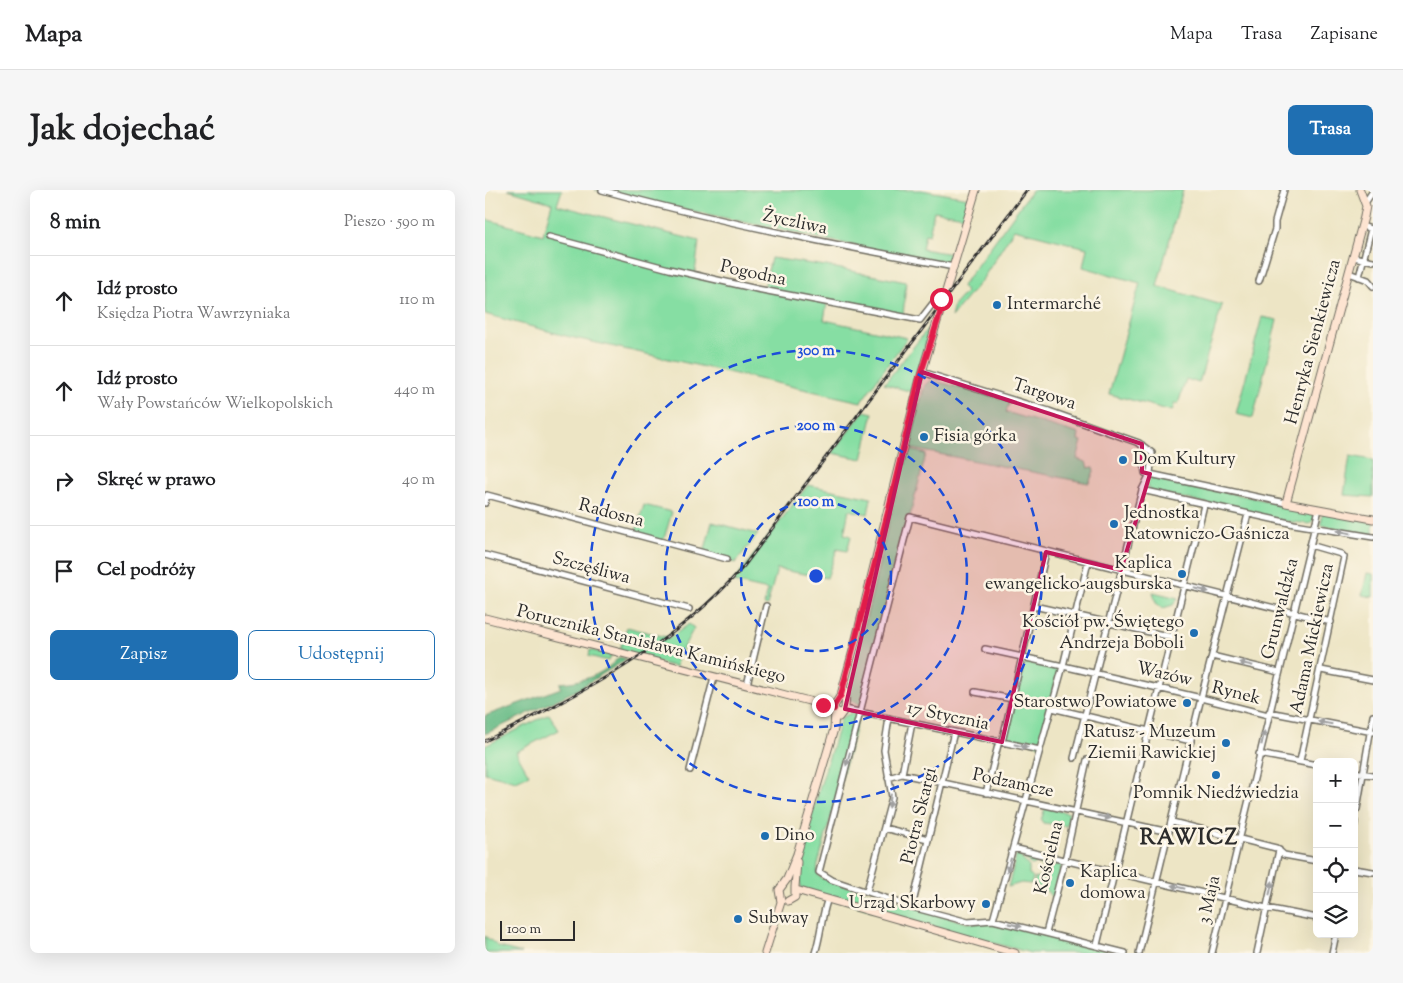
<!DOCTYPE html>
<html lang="pl">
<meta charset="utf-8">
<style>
:root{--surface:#fff;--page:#f6f6f6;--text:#202124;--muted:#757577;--line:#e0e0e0;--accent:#1f6fb2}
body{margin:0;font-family:"Sorts Mill Goudy",serif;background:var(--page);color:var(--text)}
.controls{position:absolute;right:15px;bottom:15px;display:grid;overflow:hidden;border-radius:8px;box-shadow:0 5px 20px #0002}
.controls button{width:45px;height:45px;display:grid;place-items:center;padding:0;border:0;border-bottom:1px solid var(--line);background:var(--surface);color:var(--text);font:25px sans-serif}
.scale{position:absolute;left:15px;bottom:12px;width:75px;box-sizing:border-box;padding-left:5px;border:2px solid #2b2b2b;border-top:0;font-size:14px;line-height:18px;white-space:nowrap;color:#2b2b2b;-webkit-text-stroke:4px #fcf5e5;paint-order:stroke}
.stop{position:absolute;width:15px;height:15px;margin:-11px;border:4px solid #e11d48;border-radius:50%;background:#fff}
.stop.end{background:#e11d48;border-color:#fff;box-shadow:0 1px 5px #0008}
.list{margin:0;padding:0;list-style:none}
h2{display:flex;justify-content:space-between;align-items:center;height:65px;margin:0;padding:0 20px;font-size:21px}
h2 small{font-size:16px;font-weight:400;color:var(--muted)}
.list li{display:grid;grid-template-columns:32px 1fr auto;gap:15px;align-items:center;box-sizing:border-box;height:90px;padding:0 20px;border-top:1px solid var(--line)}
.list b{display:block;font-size:19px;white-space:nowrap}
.list p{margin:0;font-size:16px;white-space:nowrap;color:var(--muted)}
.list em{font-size:16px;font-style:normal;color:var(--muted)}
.actions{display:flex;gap:10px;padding:15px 20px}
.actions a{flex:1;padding:11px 0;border:1px solid var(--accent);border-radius:8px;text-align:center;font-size:18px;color:var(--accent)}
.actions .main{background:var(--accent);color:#fff}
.icon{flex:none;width:28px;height:28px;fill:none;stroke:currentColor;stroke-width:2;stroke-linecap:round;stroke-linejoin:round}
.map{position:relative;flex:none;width:888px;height:763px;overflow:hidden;border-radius:8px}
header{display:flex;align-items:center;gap:30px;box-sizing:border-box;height:70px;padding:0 25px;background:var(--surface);border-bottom:1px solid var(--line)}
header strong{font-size:24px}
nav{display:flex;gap:28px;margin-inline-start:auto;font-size:18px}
.intro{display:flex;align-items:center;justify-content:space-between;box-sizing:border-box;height:120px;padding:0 30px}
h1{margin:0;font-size:35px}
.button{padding:12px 22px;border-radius:8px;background:var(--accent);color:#fff;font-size:18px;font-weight:700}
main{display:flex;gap:30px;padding:0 30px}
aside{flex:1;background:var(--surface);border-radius:8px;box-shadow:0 5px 20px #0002}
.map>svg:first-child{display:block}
</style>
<header>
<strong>Mapa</strong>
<nav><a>Mapa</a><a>Trasa</a><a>Zapisane</a></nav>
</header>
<div class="intro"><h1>Jak dojechać</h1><a class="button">Trasa</a></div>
<main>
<aside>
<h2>8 min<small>Pieszo · 590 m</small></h2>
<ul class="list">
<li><svg class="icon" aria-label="ahead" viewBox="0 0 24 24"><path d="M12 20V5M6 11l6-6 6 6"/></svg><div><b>Idź prosto</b><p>Księdza Piotra Wawrzyniaka</p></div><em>110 m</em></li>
<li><svg class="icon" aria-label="ahead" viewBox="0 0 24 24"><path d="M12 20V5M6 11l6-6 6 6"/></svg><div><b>Idź prosto</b><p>Wały Powstańców Wielkopolskich</p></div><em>440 m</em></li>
<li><svg class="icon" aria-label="right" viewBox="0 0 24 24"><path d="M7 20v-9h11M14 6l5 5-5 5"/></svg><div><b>Skręć w prawo</b></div><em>40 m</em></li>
<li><svg class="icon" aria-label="arrive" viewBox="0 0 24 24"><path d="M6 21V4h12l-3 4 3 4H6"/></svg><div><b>Cel podróży</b></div></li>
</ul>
<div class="actions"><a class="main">Zapisz</a><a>Udostępnij</a></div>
</aside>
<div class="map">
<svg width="888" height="763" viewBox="0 0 888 763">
<rect width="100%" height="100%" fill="#fcf5e5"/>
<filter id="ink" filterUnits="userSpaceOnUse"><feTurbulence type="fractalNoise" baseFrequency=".02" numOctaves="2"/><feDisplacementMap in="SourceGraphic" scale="10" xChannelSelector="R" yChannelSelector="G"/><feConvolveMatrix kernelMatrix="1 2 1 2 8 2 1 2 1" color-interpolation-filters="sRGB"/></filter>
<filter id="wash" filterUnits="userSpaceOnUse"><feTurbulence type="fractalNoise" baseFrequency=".0096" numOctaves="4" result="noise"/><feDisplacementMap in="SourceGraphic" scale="20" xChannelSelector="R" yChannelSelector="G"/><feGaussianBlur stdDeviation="1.12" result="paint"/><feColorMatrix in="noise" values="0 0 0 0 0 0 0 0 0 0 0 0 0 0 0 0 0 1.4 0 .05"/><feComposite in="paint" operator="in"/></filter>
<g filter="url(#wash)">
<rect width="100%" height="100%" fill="#ede5c5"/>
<!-- green -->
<path fill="#86dea3" stroke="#588467" d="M23 0H77L72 15 214 51 210 83 279 99 286 68 341 76 421 92 418 126 342 113 339 130 422 148 376 212 81 146 0 124V29L58 45 67 13Z
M110 0H436L484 8 479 26 449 21 444 45 440 44 437 59 467 64 464 76Z
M547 0H698L672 96 737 115 714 193 701 189 693 214 690 213 687 221 624 204 655 93 598 77 602 58 529 39 497 90 466 127 469 115 481 102 477 96Z
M777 127 792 130 768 228 751 224Z
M445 136 434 179 431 203 399 194Z
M446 190 525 211 521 222 594 244 593 250 597 251 592 269 601 272 603 278 608 277 609 281 604 293 423 258 439 197Z
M379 221 388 223 377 269 347 263Z
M421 259 441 264 376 515 366 511 363 505Z
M865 266 888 270V307L859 305Z
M670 287 825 320 830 322 829 329 825 334 800 331 666 301 662 296 666 288Z
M323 295 386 308 383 324 364 320 359 344 366 346 362 361 352 359 342 388 292 379 282 416 279 415 283 400 248 392Z
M159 315 187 322 178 352 150 344Z
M838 322 888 332V345L836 335Z
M227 332 273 344 250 373 219 363Z
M882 383 888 384V407L877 405Z
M668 402 693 408 688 415 678 418 671 413Z
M204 434 209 438 192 469 191 477 134 462 142 437 185 448Z
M105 460 127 465 123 471 104 466Z
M541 470 572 477 573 479 555 555 520 547Z
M366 523 374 525 333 674 332 683 336 688 482 733 507 732 631 763H546L382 719 317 698C304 683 349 555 356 528Z
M64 524 74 540 31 562 44 585 31 591 0 583V556Z
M560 618 584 623 582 636 558 633 556 630Z
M532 663 544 677V684L548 688 546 694 536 693 523 697Z
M535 663 553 667 551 674 546 675Z
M555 668H557L573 672 557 678 553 674Z
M577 673V674L568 709 562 701 549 694 550 688 556 686 558 680Z
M0 746 14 757 37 763H0Z"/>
<!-- forest -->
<path fill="#6cbd89" stroke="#4c745a" d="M134 467 142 469 90 501 0 544V526L76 498 75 493C99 491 117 486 134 467Z"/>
</g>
<g filter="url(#ink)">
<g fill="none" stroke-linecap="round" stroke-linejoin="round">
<!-- street casing -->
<g stroke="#6f6c61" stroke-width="8">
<path id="street" d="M117 0C233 32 351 55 469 77
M880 13 888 1
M64 47 184 79 272 99 435 130 449 112 459 109
M868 67 888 71
M864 83 883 90 888 96
M874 87 886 39 877 36
M774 91 790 39V32L799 0
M437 182 564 221 654 253 667 263 665 284 657 300 589 568
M657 255 660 283 801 313
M657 300 809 334 888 347
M0 313 2 305 242 369
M0 365 204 419
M603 372 578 476 716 508 763 324
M549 416 687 447
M500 459 537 467 561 362
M727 466 794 482
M836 480 888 490
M262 495 281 416
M490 502 528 509
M567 518 706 551
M360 519 555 560
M784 522 888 542
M427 533 417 584 684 642
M774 564 832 575
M815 571 859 367 856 364 825 355
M205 580 229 487
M654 580 719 315
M869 582 888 585
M403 588 417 584
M501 603 514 551
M872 619 888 526
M687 632 791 658 799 665 832 671
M869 637 870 632
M399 638 443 649
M528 658 781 718 832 728
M869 679 888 682
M382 701 407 607 399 560 404 528
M427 717 469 542
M508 730 578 476 537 467 517 552
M561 743 580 670 602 570
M612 755 653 584
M330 763C336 745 336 729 342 711
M640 763 508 730 483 732 427 717 347 690 334 682 425 327 846 432
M654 763 716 508 783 525
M727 763 834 319
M772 763 794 660
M847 763 851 744"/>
</g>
<!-- secondary casing -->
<g stroke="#6f6c61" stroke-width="9">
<path id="secondary" d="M875 0 881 16 879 27 801 313 888 329
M0 428 324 511 349 519
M356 523 350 521 349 516 356 505 369 457 435 189 491 0
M354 527 360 519 361 501
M310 697 312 672
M311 700 530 763
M303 711 310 707V697
M280 763 296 712 294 700 302 689 312 664 349 539 350 521"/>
</g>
<!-- street -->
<use href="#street" stroke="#fff" stroke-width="5"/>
<!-- secondary -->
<use href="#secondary" stroke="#fde4d1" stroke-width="7"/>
<!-- rail casing -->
<g stroke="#2b2b2b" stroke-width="3">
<path id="rail" d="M0 551C94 505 190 456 259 376L542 0"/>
</g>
<!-- rail -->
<use href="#rail" stroke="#fcf5e5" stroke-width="1" stroke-dasharray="4" stroke-linecap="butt"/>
</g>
<!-- one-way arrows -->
<defs><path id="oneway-solid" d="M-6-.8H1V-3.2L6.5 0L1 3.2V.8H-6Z" transform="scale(1.25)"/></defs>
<g fill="#a0a0a0">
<use href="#oneway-solid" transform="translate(859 342) rotate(-169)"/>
<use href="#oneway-solid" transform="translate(717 400) rotate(14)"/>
<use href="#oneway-solid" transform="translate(761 474) rotate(-166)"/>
<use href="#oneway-solid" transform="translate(532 490) rotate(102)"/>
<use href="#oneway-solid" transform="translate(840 533) rotate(-170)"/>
<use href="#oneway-solid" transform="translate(778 548) rotate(-77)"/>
<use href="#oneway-solid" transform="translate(536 556) rotate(13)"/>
<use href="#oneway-solid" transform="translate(363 569) rotate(106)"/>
<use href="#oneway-solid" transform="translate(405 611) rotate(97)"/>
<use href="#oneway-solid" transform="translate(619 627) rotate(12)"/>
<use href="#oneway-solid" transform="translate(524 675) rotate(106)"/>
<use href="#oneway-solid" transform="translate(693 697) rotate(-166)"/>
<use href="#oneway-solid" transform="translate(786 698) rotate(-77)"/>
<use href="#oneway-solid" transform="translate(530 735) rotate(14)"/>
</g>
</g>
<g fill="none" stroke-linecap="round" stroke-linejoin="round" filter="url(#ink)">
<!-- route -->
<path stroke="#e11d48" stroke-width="6" d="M338 515 349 519V516L356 505 404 318 434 189 460 108 456 109"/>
</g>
<!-- marked area -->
<path fill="#c2185b" fill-opacity="0.2" stroke="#c2185b" stroke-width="4" stroke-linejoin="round" d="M437 182 657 254V282L665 284 636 380 561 362 517 552 360 519Z"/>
<!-- distance rings -->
<g fill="none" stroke="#1d4ed8" stroke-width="2.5" stroke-dasharray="9 6">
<circle cx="331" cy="386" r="75"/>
<circle cx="331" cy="386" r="151"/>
<circle cx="331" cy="386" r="226"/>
</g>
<!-- markers -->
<g fill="#1f6fb2" stroke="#fcf5e5" stroke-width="2">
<circle cx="512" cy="115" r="5"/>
<circle cx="439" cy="247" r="5"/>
<circle cx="638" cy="270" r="5"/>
<circle cx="629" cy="334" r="5"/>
<circle cx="697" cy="384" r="5"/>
<circle cx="709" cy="443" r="5"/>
<circle cx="702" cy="513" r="5"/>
<circle cx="741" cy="553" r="5"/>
<circle cx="731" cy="585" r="5"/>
<circle cx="280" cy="646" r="5"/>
<circle cx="585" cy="693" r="5"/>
<circle cx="501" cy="714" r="5"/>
<circle cx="253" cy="729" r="5"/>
</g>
<g text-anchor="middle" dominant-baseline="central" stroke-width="5" stroke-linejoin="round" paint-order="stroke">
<!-- street labels -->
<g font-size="18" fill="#2b2b2b" stroke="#fcf5e5">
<text transform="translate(310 33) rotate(12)">Życzliwa</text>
<text transform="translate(268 84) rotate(12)">Pogodna</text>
<text transform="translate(829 152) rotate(-75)">Henryka Sienkiewicza</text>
<text transform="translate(559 205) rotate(18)">Targowa</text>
<text transform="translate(126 324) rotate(15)">Radosna</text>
<text transform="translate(106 379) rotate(15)">Szczęśliwa</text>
<text transform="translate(796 419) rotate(-76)">Grunwaldzka</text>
<text transform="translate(828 449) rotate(-78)">Adama Mickiewicza</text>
<text transform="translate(166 455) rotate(14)">Porucznika Stanisława Kamińskiego</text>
<text transform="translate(679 485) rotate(13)">Wazów</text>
<text transform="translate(751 504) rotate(14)">Rynek</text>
<text transform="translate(463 527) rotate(12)">17 Stycznia</text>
<text transform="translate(528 594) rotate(12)">Podzamcze</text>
<text transform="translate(435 626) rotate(-76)">Piotra Skargi</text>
<text transform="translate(565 668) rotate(-77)">Kościelna</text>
<text transform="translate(725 710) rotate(-77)">3 Maja</text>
</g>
<!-- poi labels -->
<g font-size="18" fill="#2b2b2b" stroke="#fcf5e5" text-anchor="start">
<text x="522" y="115">Intermarché</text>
<text x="449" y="247">Fisia górka</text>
<text x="648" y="270">Dom Kultury</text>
<text x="639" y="324">Jednostka<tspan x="639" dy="21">Ratowniczo-Gaśnicza</tspan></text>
<text x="687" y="374" text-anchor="end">Kaplica<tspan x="687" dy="21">ewangelicko-augsburska</tspan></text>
<text x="699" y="433" text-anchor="end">Kościół pw. Świętego<tspan x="699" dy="21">Andrzeja Boboli</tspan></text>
<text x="692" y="513" text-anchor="end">Starostwo Powiatowe</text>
<text x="731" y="543" text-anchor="end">Ratusz - Muzeum<tspan x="731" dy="21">Ziemii Rawickiej</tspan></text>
<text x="731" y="604" text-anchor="middle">Pomnik Niedźwiedzia</text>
<text x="290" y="646">Dino</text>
<text x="595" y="683">Kaplica<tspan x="595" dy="21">domowa</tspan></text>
<text x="491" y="714" text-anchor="end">Urząd Skarbowy</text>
<text x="263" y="729">Subway</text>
</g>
<!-- district labels -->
<g font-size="22" font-weight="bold" letter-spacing="1" fill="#2b2b2b" stroke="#fcf5e5">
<text x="704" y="649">RAWICZ</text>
</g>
</g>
<circle cx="331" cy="386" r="8" fill="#1d4ed8" stroke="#fcf5e5" stroke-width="2.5"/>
<g font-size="15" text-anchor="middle" font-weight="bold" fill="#1d4ed8" stroke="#fcf5e5" stroke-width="5" stroke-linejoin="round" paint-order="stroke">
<text x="331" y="165">300 m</text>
<text x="331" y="240">200 m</text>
<text x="331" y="316">100 m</text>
</g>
</svg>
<div class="controls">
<button>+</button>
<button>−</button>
<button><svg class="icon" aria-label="locate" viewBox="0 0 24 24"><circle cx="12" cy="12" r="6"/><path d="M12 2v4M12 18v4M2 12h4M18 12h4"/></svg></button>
<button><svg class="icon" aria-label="layers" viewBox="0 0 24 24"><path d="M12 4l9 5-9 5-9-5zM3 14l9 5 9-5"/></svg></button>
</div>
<div class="scale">100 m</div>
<div class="stop" style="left:456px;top:109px"></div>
<div class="stop end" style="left:338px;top:515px"></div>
</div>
</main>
